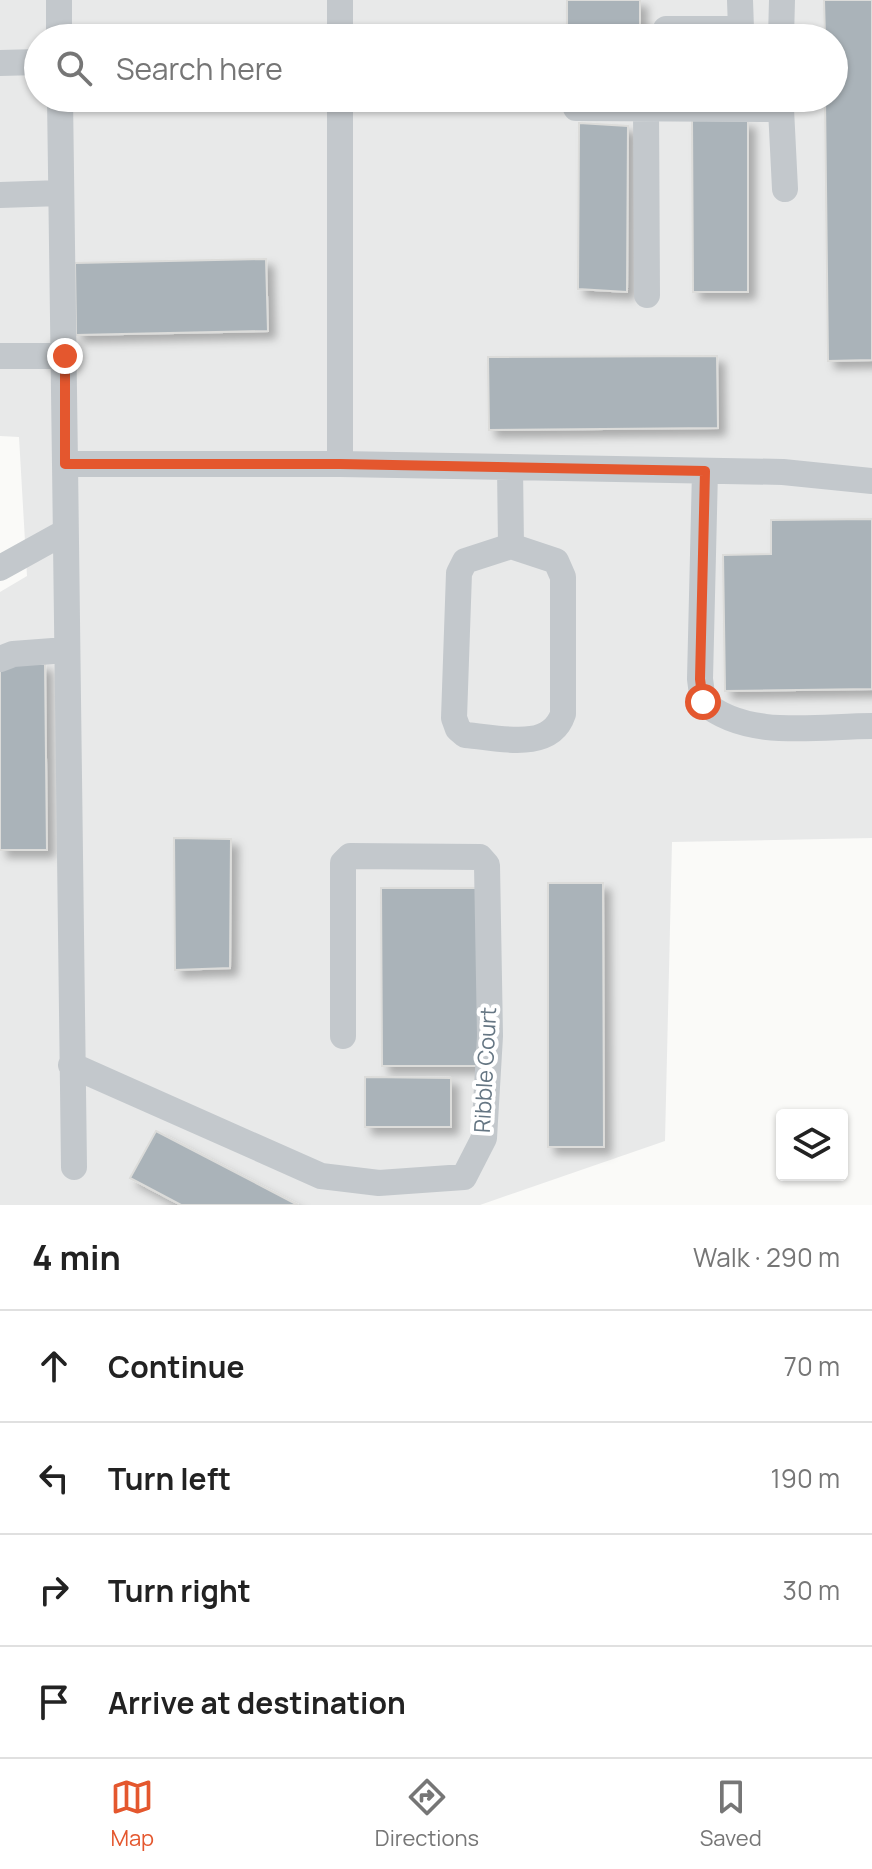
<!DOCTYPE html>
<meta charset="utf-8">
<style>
:root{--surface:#fff;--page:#f2f2f2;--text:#222;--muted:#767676;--line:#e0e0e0;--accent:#e4572e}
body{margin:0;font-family:Manrope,sans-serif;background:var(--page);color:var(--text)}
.controls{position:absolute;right:24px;bottom:24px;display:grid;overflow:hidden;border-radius:8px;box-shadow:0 2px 6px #0004}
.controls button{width:72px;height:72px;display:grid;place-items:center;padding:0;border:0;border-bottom:2px solid var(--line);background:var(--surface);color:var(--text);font:40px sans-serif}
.stop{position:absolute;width:24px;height:24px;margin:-18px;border:6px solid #e4572e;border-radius:50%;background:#fff}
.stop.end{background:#e4572e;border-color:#fff;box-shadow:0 2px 8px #0008}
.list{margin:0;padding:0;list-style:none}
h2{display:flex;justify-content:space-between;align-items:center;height:104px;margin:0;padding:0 32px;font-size:34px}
h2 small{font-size:26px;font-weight:400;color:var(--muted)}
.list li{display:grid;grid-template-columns:52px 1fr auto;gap:24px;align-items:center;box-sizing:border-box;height:112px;padding:0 32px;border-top:2px solid var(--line)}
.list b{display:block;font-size:30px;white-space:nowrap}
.list em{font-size:26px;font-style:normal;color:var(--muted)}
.icon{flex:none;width:44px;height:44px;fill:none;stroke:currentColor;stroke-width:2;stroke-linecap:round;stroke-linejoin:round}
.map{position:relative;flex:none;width:872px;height:1205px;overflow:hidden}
.search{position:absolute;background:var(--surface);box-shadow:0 2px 6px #0004;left:24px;right:24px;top:24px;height:88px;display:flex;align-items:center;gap:20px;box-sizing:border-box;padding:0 28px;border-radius:44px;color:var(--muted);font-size:30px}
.sheet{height:552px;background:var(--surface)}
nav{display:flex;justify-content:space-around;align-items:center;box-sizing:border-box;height:112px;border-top:2px solid var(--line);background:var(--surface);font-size:22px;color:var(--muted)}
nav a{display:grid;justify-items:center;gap:4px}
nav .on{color:var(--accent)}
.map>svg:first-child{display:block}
</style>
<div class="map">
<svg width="872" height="1205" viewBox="0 0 872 1205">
<defs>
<filter id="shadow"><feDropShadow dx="7" dy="7" stdDeviation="4" flood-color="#0004"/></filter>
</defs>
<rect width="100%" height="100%" fill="#fafaf8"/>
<!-- built -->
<path fill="#e8e9e9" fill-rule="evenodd" d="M0 0H872V838L672 842 665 1141 480 1205H0V592L27 576 19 437 0 436ZM38 38H834V98H38Z"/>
<!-- building -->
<path fill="#aab3b9" stroke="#dcdcda" stroke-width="2" filter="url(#shadow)" d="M567 0H640V38H567Z
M824 0H872V360L828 361 825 98H834V38H825Z
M692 120 748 121V292H693Z
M579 123 628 126 627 292 578 289Z
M266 259 268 331 76 335 75 263Z
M717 356 718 428 489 430 488 357Z
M872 519V689L725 691 723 555 771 554V520Z
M0 664H45L47 850H0Z
M174 838 231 839 230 968 175 970Z
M548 883H603L604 1147H548Z
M381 888H483V1066H382Z
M365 1077 451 1078V1127H365Z
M156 1131 298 1205H181L130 1178Z"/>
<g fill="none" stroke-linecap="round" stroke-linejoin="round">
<!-- minor -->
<path stroke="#c3c8cc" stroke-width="26" d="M59 0V38
M340 0V38
M666 29H741L740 0
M781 38 782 0
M0 63 38 62
M60 98 65 464H340L783 472 872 481
M340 98V464
M646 107 647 295
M576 108 781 109V98
M781 109 785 189
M0 195 61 193
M0 356H65
M65 464 74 1167
M510 467 511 546 556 561 563 577V714C550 753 497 737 465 735L458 729 454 718 459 573 465 561 511 546
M705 471 700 679 703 702C747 740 817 726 872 726
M0 568 65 532
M0 659 13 654 66 650
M71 1065 321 1176 379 1183 464 1177 484 1138 490 1036 487 865 480 857 350 856 343 863V1036"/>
</g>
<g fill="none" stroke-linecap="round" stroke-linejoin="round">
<!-- route -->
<path stroke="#e4572e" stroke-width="10" d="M65 356V464H340L705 471 700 679 703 702"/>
</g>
<g text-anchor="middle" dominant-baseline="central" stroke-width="8" stroke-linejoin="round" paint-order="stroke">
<!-- street labels -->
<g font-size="22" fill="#657683" stroke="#fff">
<text transform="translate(485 1070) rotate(-87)">Ribble Court</text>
</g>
</g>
</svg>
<div class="controls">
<button><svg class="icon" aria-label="layers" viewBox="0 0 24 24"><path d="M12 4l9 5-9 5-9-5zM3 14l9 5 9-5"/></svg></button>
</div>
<div class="stop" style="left:703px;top:702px"></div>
<div class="stop end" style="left:65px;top:356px"></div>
<div class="search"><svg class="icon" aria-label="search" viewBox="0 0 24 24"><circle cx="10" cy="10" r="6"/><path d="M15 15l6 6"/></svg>Search here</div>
</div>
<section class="sheet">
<h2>4 min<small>Walk · 290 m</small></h2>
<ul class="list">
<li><svg class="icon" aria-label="ahead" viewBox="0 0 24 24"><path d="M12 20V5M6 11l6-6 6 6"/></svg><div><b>Continue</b></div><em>70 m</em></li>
<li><svg class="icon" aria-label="left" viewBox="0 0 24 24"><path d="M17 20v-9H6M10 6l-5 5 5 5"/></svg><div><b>Turn left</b></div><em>190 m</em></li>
<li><svg class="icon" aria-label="right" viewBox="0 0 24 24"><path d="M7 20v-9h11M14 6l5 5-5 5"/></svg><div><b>Turn right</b></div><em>30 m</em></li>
<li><svg class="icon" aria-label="arrive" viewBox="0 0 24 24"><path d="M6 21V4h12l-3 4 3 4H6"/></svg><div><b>Arrive at destination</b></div></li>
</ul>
</section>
<nav>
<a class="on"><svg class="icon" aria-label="map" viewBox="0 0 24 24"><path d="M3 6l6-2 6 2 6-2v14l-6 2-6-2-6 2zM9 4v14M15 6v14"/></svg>Map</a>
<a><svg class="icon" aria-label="directions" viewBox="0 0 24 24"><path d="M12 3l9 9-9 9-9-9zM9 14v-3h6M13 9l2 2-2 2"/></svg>Directions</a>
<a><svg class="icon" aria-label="saved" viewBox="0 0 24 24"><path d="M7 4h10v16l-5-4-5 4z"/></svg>Saved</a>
</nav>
